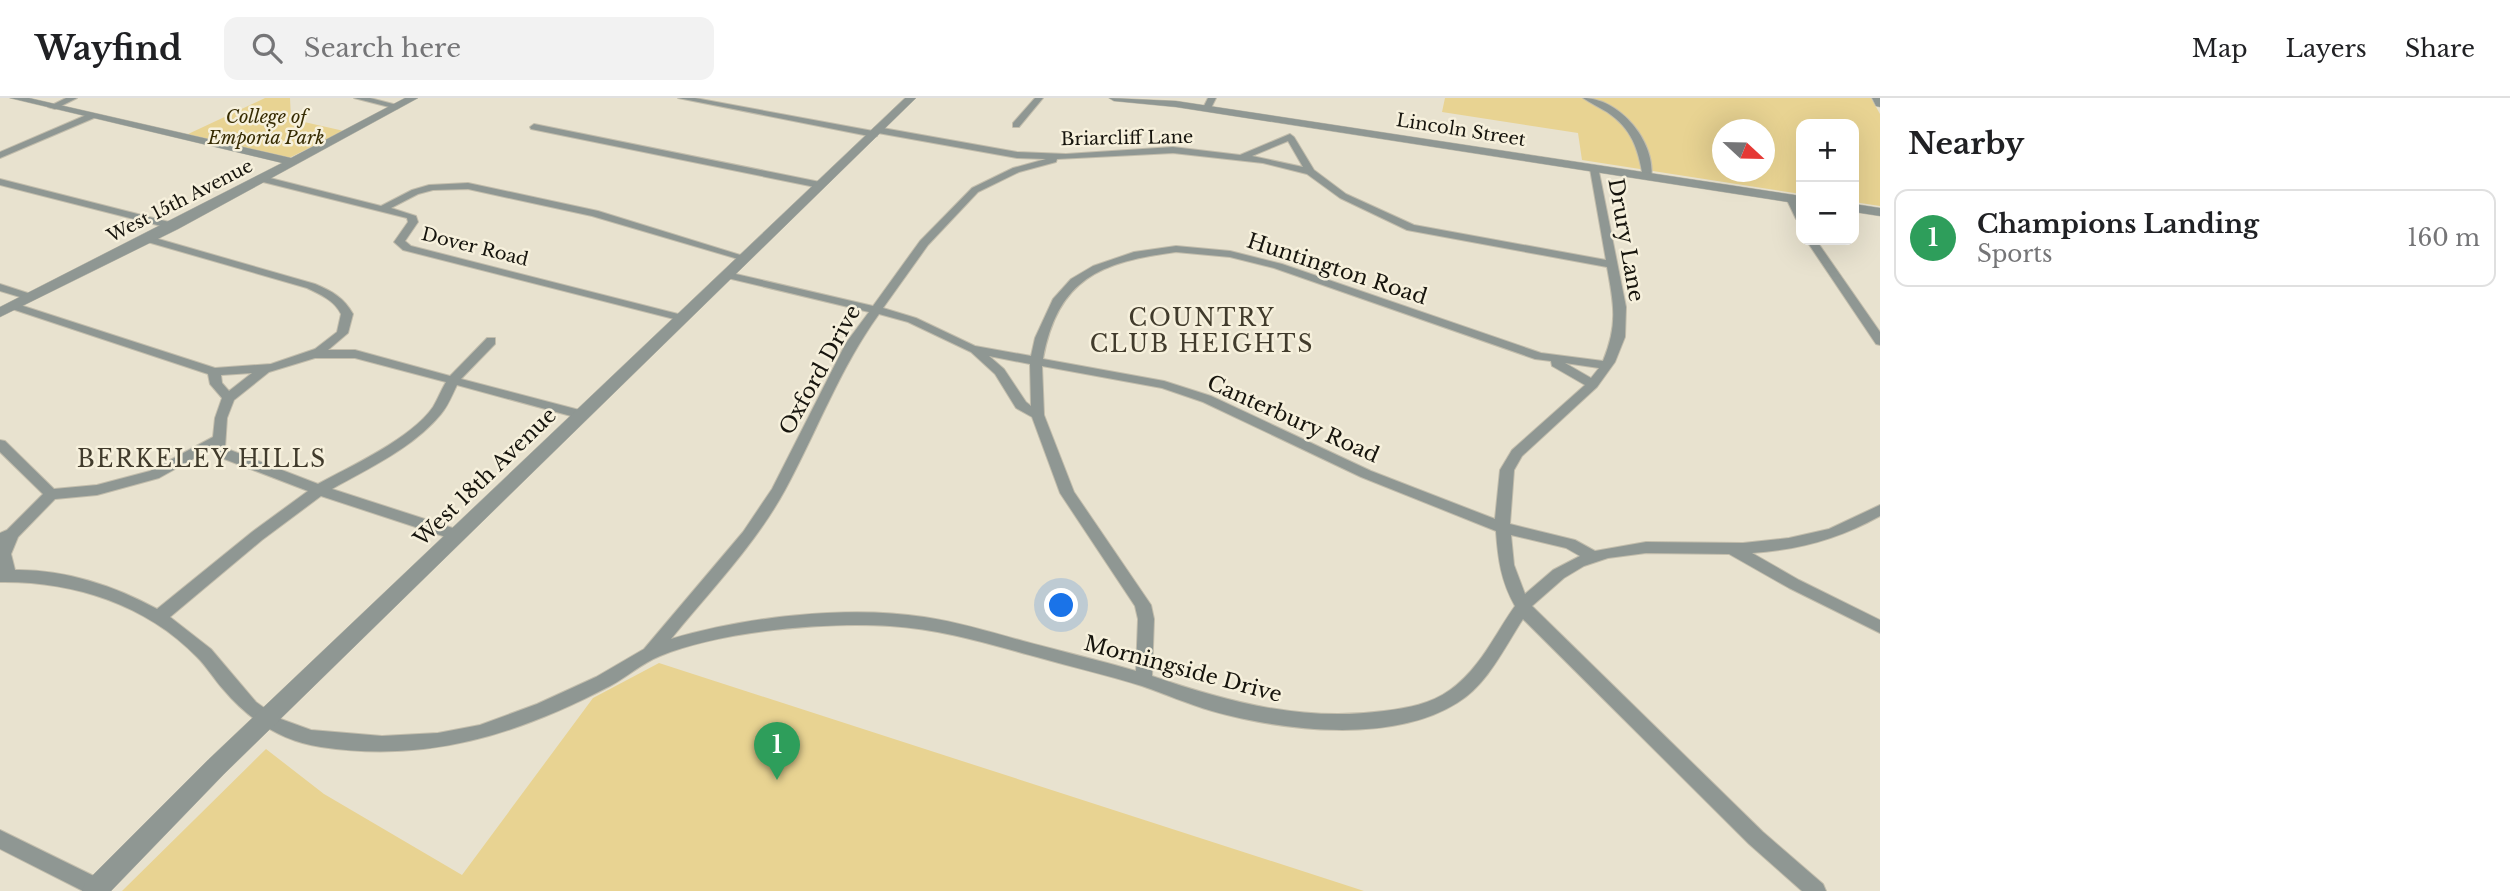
<!DOCTYPE html>
<meta charset="utf-8">
<style>
:root{--surface:#fff;--page:#f2f2f2;--text:#202124;--muted:#757577;--line:#e0e0e0;--accent:#a53a9b}
body{margin:0;font-family:"Libre Baskerville",serif;background:var(--page);color:var(--text)}
.controls{position:absolute;right:21px;top:21px;display:grid;overflow:hidden;border-radius:14px;box-shadow:0 7px 28px #0002}
.controls button{width:63px;height:63px;display:grid;place-items:center;padding:0;border:0;border-bottom:2px solid var(--line);background:var(--surface);color:var(--text);font:35px sans-serif}
.compass{position:absolute;left:1712px;top:21px;width:63px;height:63px;border-radius:50%;background:var(--surface);box-shadow:0 7px 28px #0002;rotate:112deg}
.you{position:absolute;left:1062px;top:508px;width:24px;height:24px;margin:-18px;border:5px solid #fff;border-radius:50%;background:#1a73e8;box-shadow:0 0 0 10px #1a73e833}
.badge{display:grid;place-items:center;width:46px;height:46px;border-radius:50%;background:var(--accent);color:#fff;font-size:23px;font-weight:700}
.pin{position:absolute;translate:-50% -58px;filter:drop-shadow(0 2px 4px #0008)}
.pin::after{content:'';position:absolute;top:37px;width:24px;height:21px;background:inherit;clip-path:polygon(0 0,100% 0,50% 100%)}
.list{margin:0;padding:0;list-style:none}
h2{display:flex;justify-content:space-between;align-items:center;height:91px;margin:0;padding:0 28px;font-size:30px}
h2 small{font-size:23px;font-weight:400;color:var(--muted)}
.list li{display:grid;grid-template-columns:46px 1fr auto;gap:21px;align-items:center;box-sizing:border-box;height:98px;margin:0 14px 14px;padding:0 14px;border:2px solid var(--line);border-radius:14px}
.list b{display:block;font-size:26px;white-space:nowrap}
.list p{margin:0;font-size:23px;white-space:nowrap;color:var(--muted)}
.list em{font-size:23px;font-style:normal;color:var(--muted)}
.icon{flex:none;width:38px;height:38px;fill:none;stroke:currentColor;stroke-width:2;stroke-linecap:round;stroke-linejoin:round}
.map{position:relative;flex:none;width:1880px;height:793px;overflow:hidden}
header{display:flex;align-items:center;gap:42px;box-sizing:border-box;height:98px;padding:0 35px;background:var(--surface);border-bottom:2px solid var(--line)}
header strong{font-size:33px}
nav{display:flex;gap:38px;margin-inline-start:auto;font-size:24px}
.search{width:490px;height:63px;background:var(--page);display:flex;align-items:center;gap:18px;box-sizing:border-box;padding:0 24px;border-radius:14px;color:var(--muted);font-size:26px}
main{display:flex}
aside{flex:1;background:var(--surface)}
.map>svg:first-child{display:block}
</style>
<header>
<strong>Wayfind</strong>
<div class="search"><svg class="icon" aria-label="search" viewBox="0 0 24 24"><circle cx="10" cy="10" r="6"/><path d="M15 15l6 6"/></svg>Search here</div>
<nav><a>Map</a><a>Layers</a><a>Share</a></nav>
</header>
<main>
<div class="map">
<svg width="1880" height="793" viewBox="0 0 1880 793">
<rect width="100%" height="100%" fill="#e8e2cf"/>
<!-- green -->
<path fill="#e8d392" fill-rule="evenodd" d="M265 0H290L291 21 344 33 289 60 186 37Z
M1445 0H1871L1880 16V108L1854 104V26H1801V96L1582 62 1578 35 1442 14ZM1722 32H1764V74H1722Z
M659 565 1364 793H122L266 651 324 696 462 777 593 600Z"/>
<g fill="none" stroke-linecap="round" stroke-linejoin="round">
<!-- minor casing -->
<g stroke="#c2bdac" stroke-width="2">
<path id="minor" d="M66 0H77L55 11 48 9Z
M354 0H370L401 8 397 11Z
M678 0H695L873 33 874 30 877 29 1017 54 1066 56 1173 49 1240 57 1290 36 1294 39 1314 72 1346 96 1414 127 1606 162 1590 71 1598 69 1626 209 1625 239 1615 264 1597 289 1522 358 1514 372 1510 426 1575 442 1595 453 1646 444 1743 445 1789 440 1829 431 1880 407V418C1839 441 1798 452 1752 455L1799 482 1880 522V535L1789 490 1729 456 1646 455 1608 460 1584 468 1564 480 1532 508 1763 734 1823 786 1826 793H1802L1749 746 1523 521C1504 550 1488 586 1457 605 1392 646 1283 633 1212 613 1188 606 1165 596 1142 588 1107 577 1072 569 1037 559 989 546 941 531 890 528 825 524 721 533 660 558 642 565 627 579 610 588 516 637 428 665 321 649 281 643 249 622 223 591 214 581 207 569 197 559 146 506 72 483 0 484V435L7 432 43 396 0 354V342L5 343 54 391 97 387 150 373 213 339 215 320 222 300 210 286 208 276 9 210V206H17L215 270 271 266 315 251 337 234 341 216C334 202 321 197 307 190L144 143V139L148 138 315 186C332 193 344 200 353 216L348 235 328 252H355L450 278 487 240H495V246L461 281 587 314 588 317 582 321 457 287C452 297 448 308 441 316 413 350 369 370 332 391L462 433 464 437 462 441H452L321 398 262 442 170 519 211 551 256 604 278 620 311 632 382 638 438 635 480 627 537 606 596 579 644 551 743 434 772 391 846 245 869 214 723 179V175L727 174 873 208 920 143 972 90 1013 70 1046 61 1017 60 878 35 877 38 874 39ZM1288 43 1303 69 1252 58ZM1173 55 1263 65 1307 76 1340 100 1407 132 1607 169C1614 207 1618 226 1603 263L1541 255 1282 166 1230 153 1176 148 1134 154 1093 168 1071 181 1053 201 1035 240 1031 258 975 248 916 220 883 210 928 147 978 94 1019 74 1056 64 1057 61ZM1176 154 1230 159 1274 170 1535 261 1551 263 1552 268 1585 287 1512 352 1500 372 1495 421 1371 373 1211 298 1164 283 1043 261C1058 180 1101 164 1176 154ZM879 216 908 224 971 254 995 276 1016 310 1032 319 1060 395 1135 508 1138 521 1136 573C1098 562 1060 553 1023 543 990 534 958 524 924 519 847 507 745 519 671 541 710 493 755 447 785 392 817 333 840 270 879 216ZM989 258 1030 266 1031 308 1026 304 1004 271ZM315 260H355L446 284C441 292 438 301 433 309 412 340 351 368 318 386L225 350 227 320 234 302 269 274ZM1565 265 1599 270 1591 280ZM1042 268 1162 290 1203 304 1361 379 1496 433C1498 461 1501 483 1515 508 1495 536 1480 571 1450 592 1431 606 1407 610 1384 613 1303 624 1228 604 1152 578L1154 521 1151 507 1074 394 1044 317ZM252 275 229 293 222 285 221 277ZM211 351 219 359 308 393 252 434 157 511C115 488 64 471 15 472L11 456 18 439 55 401 97 397 159 380ZM1511 437 1566 450 1580 458 1553 472 1525 496 1514 467Z
M1035 0H1043L1019 29H1013V25Z
M1208 0H1216L1210 12 1207 13 1203 10Z
M1583 0C1620 0 1657 45 1651 81L1643 79C1638 50 1632 31 1607 14 1599 9 1590 5 1583 0Z
M91 15 95 18 94 20 0 60V54Z
M534 26 820 84 825 87 820 90 531 31 530 29Z
M262 78 381 108 412 92 429 87 468 85 598 113 750 160 745 163 592 118 468 91 433 92 418 96 391 110 416 118 418 124 405 143 411 148 686 218 688 220 682 223 403 152 394 144 408 124 407 120 259 83 257 81Z
M0 81 177 126 178 128 173 131 0 87Z
M1791 97 1794 98 1801 111V124L1796 121 1786 100Z
M1806 142H1816L1880 234V247L1876 246Z
M0 186 34 197 36 199 30 202 0 193Z
M0 732 104 783 106 793H83L0 751Z"/>
</g>
<!-- tertiary casing -->
<g stroke="#c2bdac" stroke-width="1">
<path id="tertiary" d="M10 0H29L291 60 405 0H418L178 131 0 219V209L282 65Z
M905 0H916L224 676 111 793H82L85 785 208 662Z
M1109 0 1176 3 1801 98V106L1176 9 1114 3Z
M1872 0H1880V9L1876 8Z
M1854 106 1880 110V118L1854 114Z"/>
</g>
<!-- minor -->
<use href="#minor" fill="#8f9793" fill-rule="evenodd"/>
<!-- tertiary -->
<use href="#tertiary" fill="#8f9793" fill-rule="evenodd"/>
</g>
<g text-anchor="middle" dominant-baseline="central" stroke-width="5" stroke-linejoin="round" paint-order="stroke">
<!-- far-park labels -->
<g font-size="18" font-style="italic" fill="#362b02" stroke="#f6f0dc">
<text x="266" y="19">College of<tspan x="266" dy="21">Emporia Park</tspan></text>
</g>
<!-- far-street labels -->
<g font-size="18" fill="#16140d" stroke="#f6f0dc">
<text transform="translate(1461 32) rotate(9)">Lincoln Street</text>
<text transform="translate(1127 40) rotate(-1)">Briarcliff Lane</text>
<text transform="translate(180 103) rotate(-27)">West 15th Avenue</text>
<text transform="translate(475 149) rotate(14)">Dover Road</text>
</g>
<!-- street labels -->
<g font-size="21" fill="#16140d" stroke="#f6f0dc">
<text transform="translate(1626 142) rotate(80)">Drury Lane</text>
<text transform="translate(1337 171) rotate(18)">Huntington Road</text>
<text transform="translate(820 272) rotate(-61)">Oxford Drive</text>
<text transform="translate(1293 321) rotate(24)">Canterbury Road</text>
<text transform="translate(485 379) rotate(-44)">West 18th Avenue</text>
<text transform="translate(1183 571) rotate(15)">Morningside Drive</text>
</g>
<!-- neighbourhood labels -->
<g font-size="23" letter-spacing="2" fill="#413b2c" stroke="#f6f0dc">
<text x="1202" y="220">COUNTRY<tspan x="1202" dy="26">CLUB HEIGHTS</tspan></text>
<text x="202" y="361">BERKELEY HILLS</text>
</g>
</g>
</svg>
<div class="controls">
<button>+</button>
<button>−</button>
</div>
<svg class="compass" viewBox="-18 -18 36 36"><path d="M0-13l5 13h-10z" fill="#e53935"/><path d="M0 13l5-13h-10z" fill="#757577"/></svg>
<div class="you"></div>
<div class="pin badge" style="left:777px;top:682px;background:#2e9e5b">1</div>
</div>
<aside>
<h2>Nearby<small></small></h2>
<ul class="list">
<li><span class="badge" style="background:#2e9e5b">1</span><div><b>Champions Landing</b><p>Sports</p></div><em>160 m</em></li>
</ul>
</aside>
</main>
